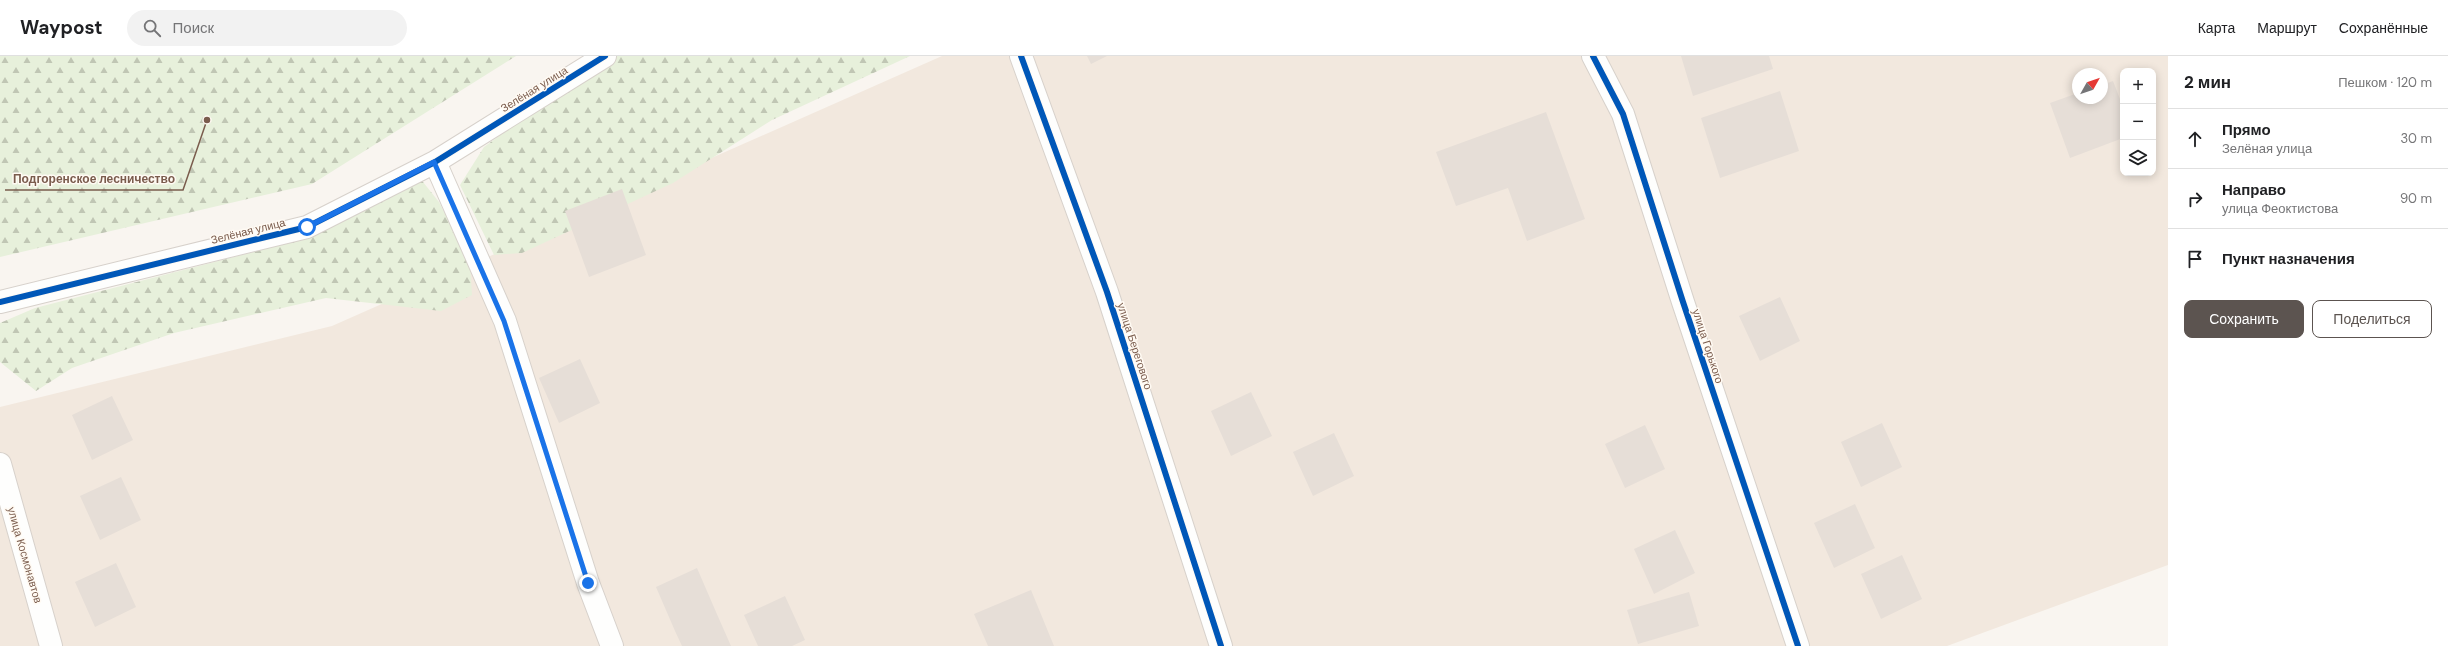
<!DOCTYPE html>
<html lang="ru">
<meta charset="utf-8">
<style>
:root{--surface:#fff;--page:#f2f2f2;--text:#202124;--muted:#757577;--line:#e0e0e0;--accent:#5c5450}
body{margin:0;font-family:"DM Sans",sans-serif;background:var(--page);color:var(--text)}
.controls{position:absolute;right:12px;top:12px;display:grid;overflow:hidden;border-radius:8px;box-shadow:0 2px 10px #0003}
.controls button{width:36px;height:36px;display:grid;place-items:center;padding:0;border:0;border-bottom:1px solid var(--line);background:var(--surface);color:var(--text);font:20px sans-serif}
.compass{position:absolute;left:2072px;top:12px;width:36px;height:36px;border-radius:50%;background:var(--surface);box-shadow:0 2px 10px #0003;rotate:50deg}
.stop{position:absolute;width:12px;height:12px;margin:-9px;border:3px solid #1a73e8;border-radius:50%;background:#fff}
.stop.end{background:#1a73e8;border-color:#fff;box-shadow:0 1px 4px #0008}
.list{margin:0;padding:0;list-style:none}
h2{display:flex;justify-content:space-between;align-items:center;height:52px;margin:0;padding:0 16px;font-size:17px}
h2 small{font-size:13px;font-weight:400;color:var(--muted)}
.list li{display:grid;grid-template-columns:26px 1fr auto;gap:12px;align-items:center;box-sizing:border-box;height:60px;padding:0 16px;border-top:1px solid var(--line)}
.list b{display:block;font-size:15px;white-space:nowrap}
.list p{margin:0;font-size:13px;white-space:nowrap;color:var(--muted)}
.list em{font-size:13px;font-style:normal;color:var(--muted)}
.actions{display:flex;gap:8px;padding:12px 16px}
.actions a{flex:1;padding:9px 0;border:1px solid var(--accent);border-radius:8px;text-align:center;font-size:14px;color:var(--accent)}
.actions .main{background:var(--accent);color:#fff}
.icon{flex:none;width:22px;height:22px;fill:none;stroke:currentColor;stroke-width:2;stroke-linecap:round;stroke-linejoin:round}
.map{position:relative;flex:none;width:2168px;height:590px;overflow:hidden}
header{display:flex;align-items:center;gap:24px;box-sizing:border-box;height:56px;padding:0 20px;background:var(--surface);border-bottom:1px solid var(--line)}
header strong{font-size:19px}
nav{display:flex;gap:22px;margin-inline-start:auto;font-size:14px}
.search{width:280px;height:36px;background:var(--page);display:flex;align-items:center;gap:10px;box-sizing:border-box;padding:0 14px;border-radius:22px;color:var(--muted);font-size:15px}
main{display:flex}
aside{flex:1;background:var(--surface)}
.map>svg:first-child{display:block}
</style>
<header>
<strong>Waypost</strong>
<div class="search"><svg class="icon" aria-label="search" viewBox="0 0 24 24"><circle cx="10" cy="10" r="6"/><path d="M15 15l6 6"/></svg>Поиск</div>
<nav><a>Карта</a><a>Маршрут</a><a>Сохранённые</a></nav>
</header>
<main>
<div class="map">
<svg width="2168" height="590" viewBox="0 0 2168 590">
<defs>
<pattern id="forest-firs" width="22" height="20" patternUnits="userSpaceOnUse"><rect width="22" height="20" fill="#e7f0db"/><path d="M5 1l3.5 6h-7zM16 11l3.5 6h-7z" fill="#c0c6b4"/></pattern>
</defs>
<rect width="100%" height="100%" fill="#f9f5f0"/>
<!-- residential -->
<path fill="#f2e8de" fill-rule="evenodd" d="M942 0H2168V509L1947 590H0V351L332 270ZM2123 15H2153V117H2123ZM2078 18H2102V42H2078Z"/>
<!-- forest -->
<path fill="url(#forest-firs)" d="M0 0H516L312 128 0 201Z
M608 0H910L772 64 673 127 522 197 494 199 460 129 484 91Z
M415 116 439 146 470 206 472 239 441 255 326 242 174 277 72 312 36 335 0 306V267L35 252 312 181Z"/>
<!-- building -->
<path fill="#e6ded7" d="M1087 0H1107L1091 8Z
M1681 0H1769L1773 13 1693 40Z
M2113 25 2123 51V82L2070 102 2050 47 2078 37V42H2102V29Z
M1780 35 1799 95 1720 122 1701 62Z
M1546 56 1585 163 1527 185 1508 132 1456 150 1436 96Z
M622 133 646 199 589 221 565 155Z
M1780 241 1800 285 1760 305 1739 260Z
M580 303 600 347 559 367 539 322Z
M1251 336 1272 380 1231 400 1211 355Z
M112 340 133 384 92 404 72 359Z
M1882 367 1902 411 1861 431 1841 386Z
M1645 369 1665 413 1625 432 1605 388Z
M1334 377 1354 420 1313 440 1293 396Z
M121 421 141 464 100 484 80 440Z
M1855 448 1875 492 1834 512 1814 467Z
M1675 474 1695 517 1654 538 1634 493Z
M1902 499 1922 543 1881 563 1861 518Z
M116 507 136 551 95 571 75 526Z
M697 512 716 556 731 590H682L675 575 656 531Z
M1031 534 1054 590H988L974 558Z
M1689 536 1699 570 1638 588 1627 554Z
M785 540 805 584 792 590H758L744 559Z"/>
<g fill="none" stroke-linecap="round" stroke-linejoin="round">
<!-- minor casing -->
<g stroke="#d7d1cb" stroke-width="24">
<path id="minor" d="M1021 0 1107 236 1221 590
M1593 0 1623 58 1683 246 1798 590
M435 106 505 265 588 527 612 590
M0 246 307 171 435 106 605 0
M0 408 51 590"/>
</g>
<!-- minor -->
<use href="#minor" stroke="#fefefd" stroke-width="22"/>
<!-- cycleway casing -->
<g stroke="#fffaf3" stroke-width="8">
<path id="cycleway" d="M1021 0 1107 236 1221 590
M1593 0 1623 58 1683 246 1798 590
M0 246 307 171 435 106 605 0"/>
</g>
<!-- cycleway -->
<use href="#cycleway" stroke="#0057b8" stroke-width="6"/>
</g>
<g fill="none" stroke-linecap="round" stroke-linejoin="round">
<!-- route -->
<path stroke="#1a73e8" stroke-width="5" d="M307 171 434 106 504 265 588 527"/>
</g>
<g text-anchor="middle" dominant-baseline="central" stroke-width="3" stroke-linejoin="round" paint-order="stroke">
<!-- street labels -->
<g font-size="11" fill="#7a5c4d" stroke="#fffaf3">
<text transform="translate(534 33) rotate(-32)">Зелёная улица</text>
<text transform="translate(248 175) rotate(-14)">Зелёная улица</text>
<text transform="translate(1135 290) rotate(72)">улица Берегового</text>
<text transform="translate(1708 290) rotate(72)">улица Горького</text>
<text transform="translate(25 499) rotate(74)">улица Космонавтов</text>
</g>
</g>
<!-- callouts -->
<path fill="none" stroke="#7a5c4d" stroke-width="1.5" d="M207 64L183 134H5"/>
<circle fill="#7a5c4d" stroke="#fffaf3" stroke-width="1.5" cx="207" cy="64" r="4"/>
<g font-size="12" text-anchor="middle" font-weight="bold" fill="#7a5c4d" stroke="#fffaf3" stroke-width="3" stroke-linejoin="round" paint-order="stroke">
<text x="94" y="127">Подгоренское лесничество</text>
</g>
</svg>
<div class="controls">
<button>+</button>
<button>−</button>
<button><svg class="icon" aria-label="layers" viewBox="0 0 24 24"><path d="M12 4l9 5-9 5-9-5zM3 14l9 5 9-5"/></svg></button>
</div>
<svg class="compass" viewBox="-18 -18 36 36"><path d="M0-13l5 13h-10z" fill="#e53935"/><path d="M0 13l5-13h-10z" fill="#757577"/></svg>
<div class="stop" style="left:307px;top:171px"></div>
<div class="stop end" style="left:588px;top:527px"></div>
</div>
<aside>
<h2>2 мин<small>Пешком · 120 m</small></h2>
<ul class="list">
<li><svg class="icon" aria-label="ahead" viewBox="0 0 24 24"><path d="M12 20V5M6 11l6-6 6 6"/></svg><div><b>Прямо</b><p>Зелёная улица</p></div><em>30 m</em></li>
<li><svg class="icon" aria-label="right" viewBox="0 0 24 24"><path d="M7 20v-9h11M14 6l5 5-5 5"/></svg><div><b>Направо</b><p>улица Феоктистова</p></div><em>90 m</em></li>
<li><svg class="icon" aria-label="arrive" viewBox="0 0 24 24"><path d="M6 21V4h12l-3 4 3 4H6"/></svg><div><b>Пункт назначения</b></div></li>
</ul>
<div class="actions"><a class="main">Сохранить</a><a>Поделиться</a></div>
</aside>
</main>
